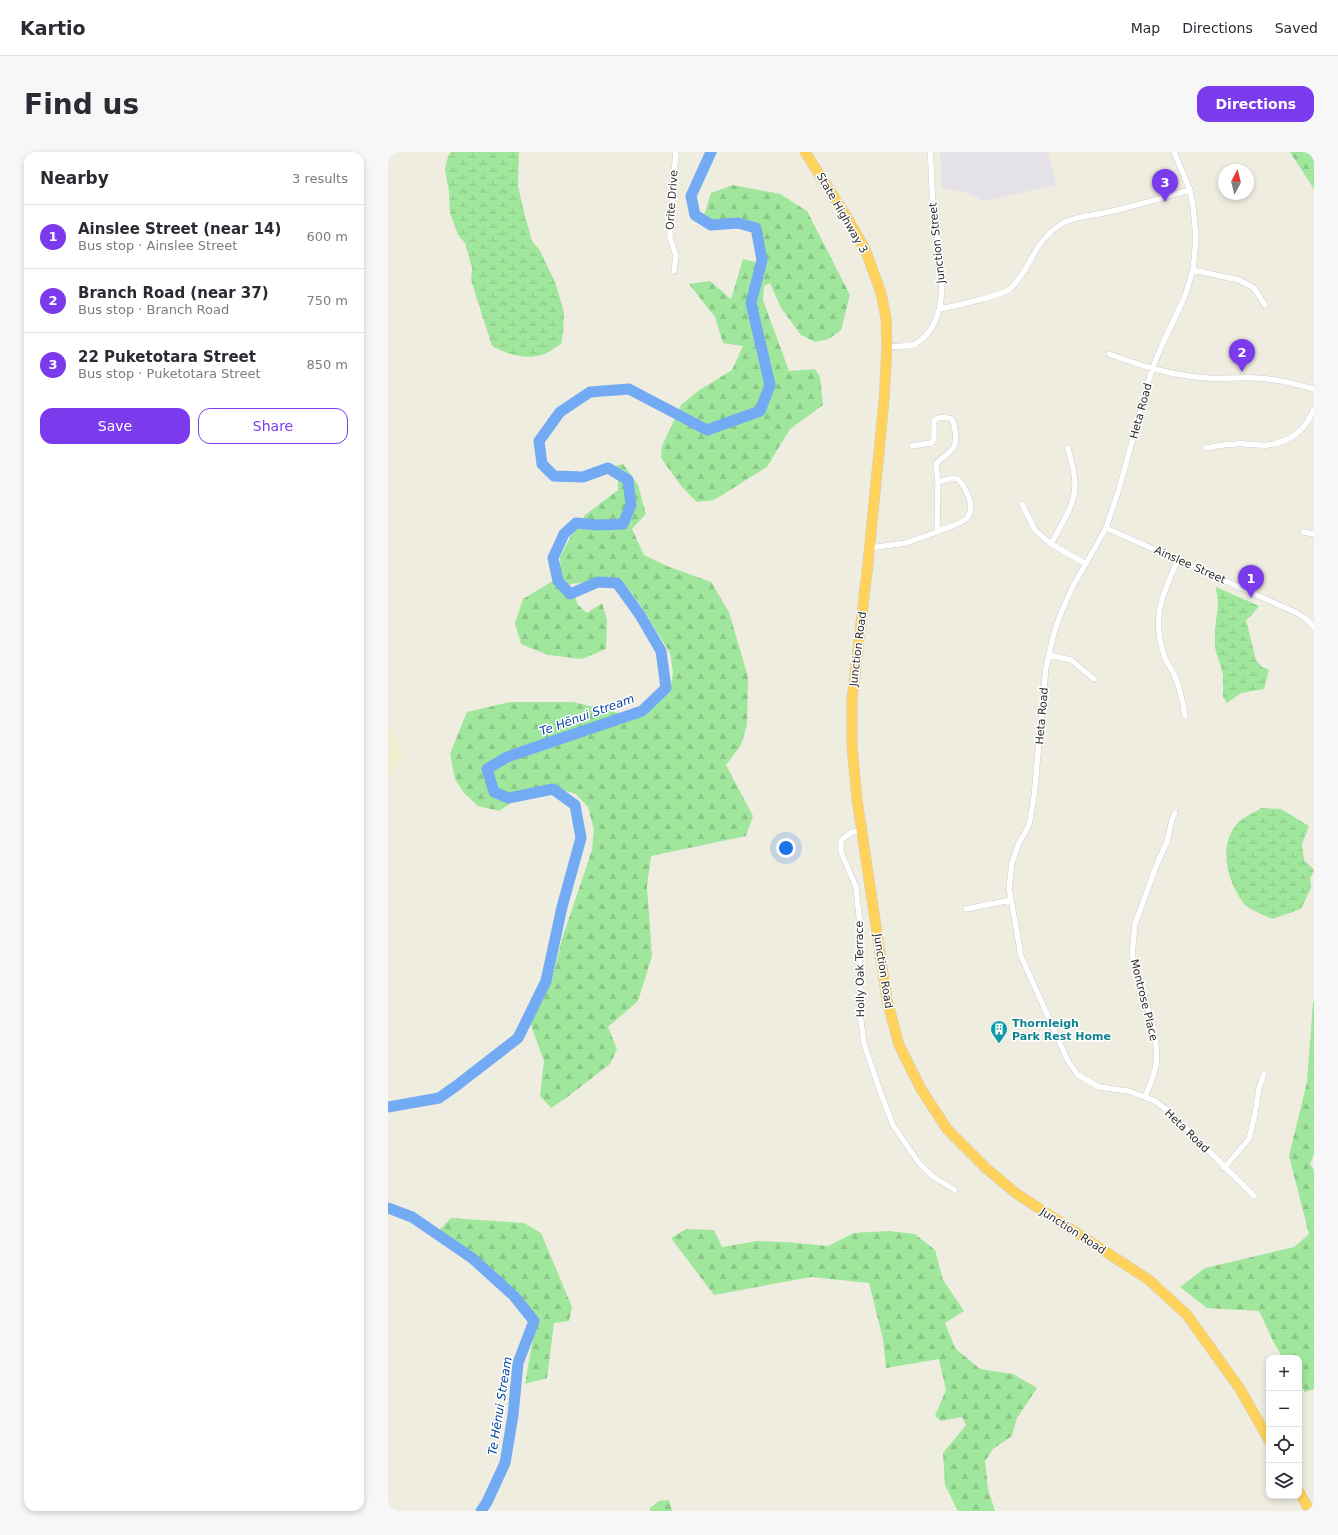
<!DOCTYPE html>
<meta charset="utf-8">
<style>
:root{--surface:#fff;--page:#f7f7f7;--text:#2b2b33;--muted:#7c7c81;--line:#e1e1e2;--accent:#7c3aed}
body{margin:0;font-family:"DejaVu Sans",sans-serif;background:var(--page);color:var(--text)}
.controls{position:absolute;right:12px;bottom:12px;display:grid;overflow:hidden;border-radius:8px;box-shadow:0 2px 6px #0003}
.controls button{width:36px;height:36px;display:grid;place-items:center;padding:0;border:0;border-bottom:1px solid var(--line);background:var(--surface);color:var(--text);font:20px sans-serif}
.compass{position:absolute;left:830px;top:12px;width:36px;height:36px;border-radius:50%;background:var(--surface);box-shadow:0 2px 6px #0003;rotate:7deg}
.you{position:absolute;left:398px;top:696px;width:14px;height:14px;margin:-10px;border:3px solid #fff;border-radius:50%;background:#1a73e8;box-shadow:0 0 0 6px #1a73e833}
.badge{display:grid;place-items:center;width:26px;height:26px;border-radius:50%;background:var(--accent);color:#fff;font-size:13px;font-weight:700}
.pin{position:absolute;translate:-50% -33px;filter:drop-shadow(0 1px 2px #0008)}
.pin::after{content:'';position:absolute;top:21px;width:14px;height:12px;background:inherit;clip-path:polygon(0 0,100% 0,50% 100%)}
.list{margin:0;padding:0;list-style:none}
h2{display:flex;justify-content:space-between;align-items:center;height:52px;margin:0;padding:0 16px;font-size:17px}
h2 small{font-size:13px;font-weight:400;color:var(--muted)}
.list li{display:grid;grid-template-columns:26px 1fr auto;gap:12px;align-items:center;box-sizing:border-box;height:64px;padding:0 16px;border-top:1px solid var(--line)}
.list b{display:block;font-size:15px;white-space:nowrap}
.list p{margin:0;font-size:13px;white-space:nowrap;color:var(--muted)}
.list em{font-size:13px;font-style:normal;color:var(--muted)}
.actions{display:flex;gap:8px;padding:12px 16px}
.actions a{flex:1;padding:9px 0;border:1px solid var(--accent);border-radius:12px;text-align:center;font-size:14px;color:var(--accent)}
.actions .main{background:var(--accent);color:#fff}
.icon{flex:none;width:22px;height:22px;fill:none;stroke:currentColor;stroke-width:2;stroke-linecap:round;stroke-linejoin:round}
.map{position:relative;flex:none;width:926px;height:1359px;overflow:hidden;border-radius:12px}
header{display:flex;align-items:center;gap:24px;box-sizing:border-box;height:56px;padding:0 20px;background:var(--surface);border-bottom:1px solid var(--line)}
header strong{font-size:19px}
nav{display:flex;gap:22px;margin-inline-start:auto;font-size:14px}
.intro{display:flex;align-items:center;justify-content:space-between;box-sizing:border-box;height:96px;padding:0 24px}
h1{margin:0;font-size:28px}
.button{padding:10px 18px;border-radius:12px;background:var(--accent);color:#fff;font-size:14px;font-weight:700}
main{display:flex;gap:24px;padding:0 24px}
aside{flex:1;background:var(--surface);border-radius:12px;box-shadow:0 2px 6px #0003}
.map>svg:first-child{display:block}
</style>
<header>
<strong>Kartio</strong>
<nav><a>Map</a><a>Directions</a><a>Saved</a></nav>
</header>
<div class="intro"><h1>Find us</h1><a class="button">Directions</a></div>
<main>
<aside>
<h2>Nearby<small>3 results</small></h2>
<ul class="list">
<li><span class="badge">1</span><div><b>Ainslee Street (near 14)</b><p>Bus stop · Ainslee Street</p></div><em>600 m</em></li>
<li><span class="badge">2</span><div><b>Branch Road (near 37)</b><p>Bus stop · Branch Road</p></div><em>750 m</em></li>
<li><span class="badge">3</span><div><b>22 Puketotara Street</b><p>Bus stop · Puketotara Street</p></div><em>850 m</em></li>
</ul>
<div class="actions"><a class="main">Save</a><a>Share</a></div>
</aside>
<div class="map">
<svg width="926" height="1359" viewBox="0 0 926 1359">
<defs>
<pattern id="forest-firs" width="22" height="20" patternUnits="userSpaceOnUse"><rect width="22" height="20" fill="#a0e69c"/><path d="M5 1l3.5 6h-7zM16 11l3.5 6h-7z" fill="#8ac687"/></pattern>
<pattern id="wetland-marsh" width="20" height="14" patternUnits="userSpaceOnUse"><rect width="20" height="14" fill="#a0e69c"/><path d="M1 5h8M5 5V1M11 12h8M15 12V8" fill="none" stroke="#8ac687"/></pattern>
</defs>
<rect width="100%" height="100%" fill="#efede0"/>
<!-- industrial -->
<path fill="#e5e1e8" d="M552 0H660L668 33 596 49 579 40 554 36Z"/>
<!-- education -->
<path fill="#f1efd0" d="M0 574 16 603 0 625Z"/>
<!-- forest -->
<path fill="url(#forest-firs)" d="M902 0H926V37Z
M345 33 392 42 419 59 462 143 453 178 441 187 427 190 413 183 393 156 382 131 376 134 375 148 401 219 427 217 432 225 435 253 402 277 379 315 326 348 309 350 294 335 273 306 274 294 293 253 310 239 344 218 355 194 335 191 327 165 301 132 322 129 343 147 355 107 371 111C370 104 371 92 368 86 361 71 330 69 315 66L323 41Z
M235 312 250 333 258 362 244 377 256 403 279 414 323 430 341 460 360 525 359 573 353 593 338 613 365 664 358 684 263 704 259 735 264 804 250 849 220 875 229 897 222 912 178 946 163 956 152 944 156 909 142 871 164 827 174 787 204 698 206 678 200 655 188 642 168 636 140 640 111 659 90 654 76 641 67 627 62 602 79 560 122 550H185L240 563 264 553 282 540 285 520 282 501 251 451 233 427 221 425 202 430 182 432 190 453 199 461 214 451 219 468 218 497 194 507 160 503 133 492 127 471 135 447 173 424 172 405 183 384 197 363 230 338V326L215 317Z
M925 850H926V1002L922 1012 926 1018V1237L917 1240 911 1231V1206H895L886 1191 871 1159 819 1156 792 1135 817 1116 906 1095 921 1082 901 1004 919 930Z
M63 1066 136 1071 153 1081 184 1155 181 1169 166 1171 159 1226 137 1232 145 1186 138 1157 133 1146 51 1078Z
M298 1077 326 1078 334 1095 369 1089 398 1090 440 1094 466 1081 501 1079 527 1082 547 1098 555 1128 576 1159 557 1171 567 1196 592 1217 625 1222 649 1236 629 1266 624 1284 605 1297 597 1309 600 1337 607 1359H570L557 1333 555 1301 578 1273 574 1265 553 1269 547 1264 558 1238 551 1207 498 1216 495 1187 481 1131 423 1125 326 1143 283 1086Z
M281 1348 284 1359H262V1356L271 1349Z"/>
<!-- wetland -->
<path fill="url(#wetland-marsh)" d="M63 0H131L130 34 137 64 144 89 151 97 167 130 176 160 175 181 173 192C168 195 164 198 159 201 142 209 119 203 104 194L83 128 84 116 77 91 70 83 62 61 61 40 57 18 60 4Z
M828 435 871 454 863 464 858 468 868 508 874 515 881 518 876 537 853 541 839 551 835 545V522L827 496V478L830 452Z
M873 656 893 657 921 674 914 692 916 708 926 718 922 727 923 736 913 757 884 767C875 763 865 759 857 753 854 750 852 746 850 743 838 722 832 693 848 673 854 665 865 662 873 656Z"/>
<g fill="none" stroke-linecap="round" stroke-linejoin="round">
<!-- river -->
<path stroke="#72abf3" stroke-width="11" d="M0 955 51 946 68 934 130 886 158 829 174 755 193 686 187 653 165 637 120 646 106 640 99 617 119 605 254 559 278 536 273 499 252 463 229 431 210 430 182 442 170 429 165 406 176 382 188 371 209 373 235 372 243 353 240 328 220 316 195 325 166 324 154 312 151 289 172 260 202 240 241 237 319 278 372 259 382 233 363 151 374 108 368 76 350 71 323 73 307 63 303 44 323 0
M0 1056 24 1065 84 1106 126 1144 146 1169 130 1211 125 1263 117 1311 99 1350 93 1359"/>
<!-- street casing -->
<g stroke="#b5b4c1" stroke-width="6">
<path id="street" d="M786 0 802 38 805 54 808 86 805 118 797 144 774 193 764 217 731 337 718 376 684 436 671 466 666 481 658 515 646 645 641 673 630 693 624 711 621 736 633 804 680 909 690 923 711 935 740 939 765 948 782 960 866 1044
M805 118 851 128 866 136 877 153
M286 119 288 104 282 85V77L285 57 284 32 288 4 287 0
M552 157C562 155 616 143 622 137 643 117 645 90 672 73 688 63 707 64 725 59 751 53 776 45 802 38
M499 195C506 194 524 195 529 191 571 163 548 90 545 49 543 33 544 16 542 0
M721 202C754 214 784 224 820 226 836 227 852 225 869 226 888 227 908 232 926 237
M818 296C828 294 838 292 849 292 859 291 870 294 880 293 902 291 918 277 926 257
M634 352 647 378 663 392 698 412
M718 376 907 460 918 467 926 475
M549 380C557 376 572 372 578 367 589 356 578 336 570 327 562 326 556 327 550 331
M915 380 926 382
M663 392C672 374 687 354 687 333 687 320 683 308 680 296
M481 396 518 391 549 380 550 331 548 312C553 306 561 302 565 296 570 289 567 274 564 267 557 265 551 264 546 269V287L543 291 524 294
M790 408C775 442 763 464 776 503 778 510 783 516 786 522 792 535 795 550 797 564
M661 503 683 508 706 527
M474 679 464 680 453 688V700L468 735 472 774 471 854 476 892 493 942 505 973 531 1011 544 1024 567 1038
M578 757 623 748
M757 945C761 935 766 924 768 913 773 885 751 832 744 803L747 772 769 712 779 690 784 668 787 661
M836 1016 861 987 867 962 871 936 876 922"/>
</g>
<!-- highway casing -->
<g stroke="#cdcdcd" stroke-width="11">
<path id="highway" d="M417 0 457 62 477 97 493 141 498 166 499 195 496 249 480 411 464 548V594L469 647 499 848 511 893 533 937 559 977 598 1016 629 1042 761 1128 799 1163 852 1237 881 1288
M911 1340 922 1359"/>
</g>
<!-- street -->
<use href="#street" stroke="#fff" stroke-width="5.5"/>
<!-- highway -->
<use href="#highway" stroke="#ffd25c" stroke-width="10"/>
</g>
<!-- icons -->
<defs>
<g id="building-pin" transform="scale(0.9)"><path d="M0 17L-7.5 6A9.5 9.5 0 1 1 7.5 6Z" fill="#0f9aa8" stroke="#fff"/><path d="M-4-6H4V6H1V3H-1V6H-4ZM-2.5-4.3h1.7v1.8h-1.7ZM.8-4.3h1.7v1.8H.8ZM-2.5-1h1.7V.8h-1.7ZM.8-1h1.7V.8H.8Z" fill="#fff"/></g>
</defs>
<g fill-rule="evenodd">
<use href="#building-pin" x="611" y="877"/>
</g>
<g text-anchor="middle" dominant-baseline="central" stroke-width="3" stroke-linejoin="round" paint-order="stroke">
<!-- street labels -->
<g font-size="11" fill="#2e2e2e" stroke="#fff">
<text transform="translate(284 48) rotate(-86)">Orite Drive</text>
<text transform="translate(454 61) rotate(60)">State Highway 3</text>
<text transform="translate(549 91) rotate(-96)">Junction Street</text>
<text transform="translate(753 259) rotate(-75)">Heta Road</text>
<text transform="translate(802 413) rotate(24)">Ainslee Street</text>
<text transform="translate(470 497) rotate(-83)">Junction Road</text>
<text transform="translate(654 564) rotate(-85)">Heta Road</text>
<text transform="translate(472 817) rotate(-91)">Holly Oak Terrace</text>
<text transform="translate(495 819) rotate(81)">Junction Road</text>
<text transform="translate(756 848) rotate(76)">Montrose Place</text>
<text transform="translate(799 979) rotate(44)">Heta Road</text>
<text transform="translate(685 1079) rotate(33)">Junction Road</text>
</g>
<!-- culture labels -->
<g font-size="11" font-weight="bold" fill="#0d838f" stroke="#fff" text-anchor="start">
<text x="624" y="871">Thornleigh<tspan x="624" dy="13">Park Rest Home</tspan></text>
</g>
<!-- water labels -->
<g font-size="12" font-style="italic" fill="#0a43a6" stroke="#fff">
<text transform="translate(199 563) rotate(-20)">Te Hēnui Stream</text>
<text transform="translate(112 1254) rotate(-81)">Te Hēnui Stream</text>
</g>
</g>
</svg>
<div class="controls">
<button>+</button>
<button>−</button>
<button><svg class="icon" aria-label="locate" viewBox="0 0 24 24"><circle cx="12" cy="12" r="6"/><path d="M12 2v4M12 18v4M2 12h4M18 12h4"/></svg></button>
<button><svg class="icon" aria-label="layers" viewBox="0 0 24 24"><path d="M12 4l9 5-9 5-9-5zM3 14l9 5 9-5"/></svg></button>
</div>
<svg class="compass" viewBox="-18 -18 36 36"><path d="M0-13l5 13h-10z" fill="#e53935"/><path d="M0 13l5-13h-10z" fill="#7c7c81"/></svg>
<div class="you"></div>
<div class="pin badge" style="left:863px;top:446px">1</div>
<div class="pin badge" style="left:854px;top:220px">2</div>
<div class="pin badge" style="left:777px;top:50px">3</div>
</div>
</main>
